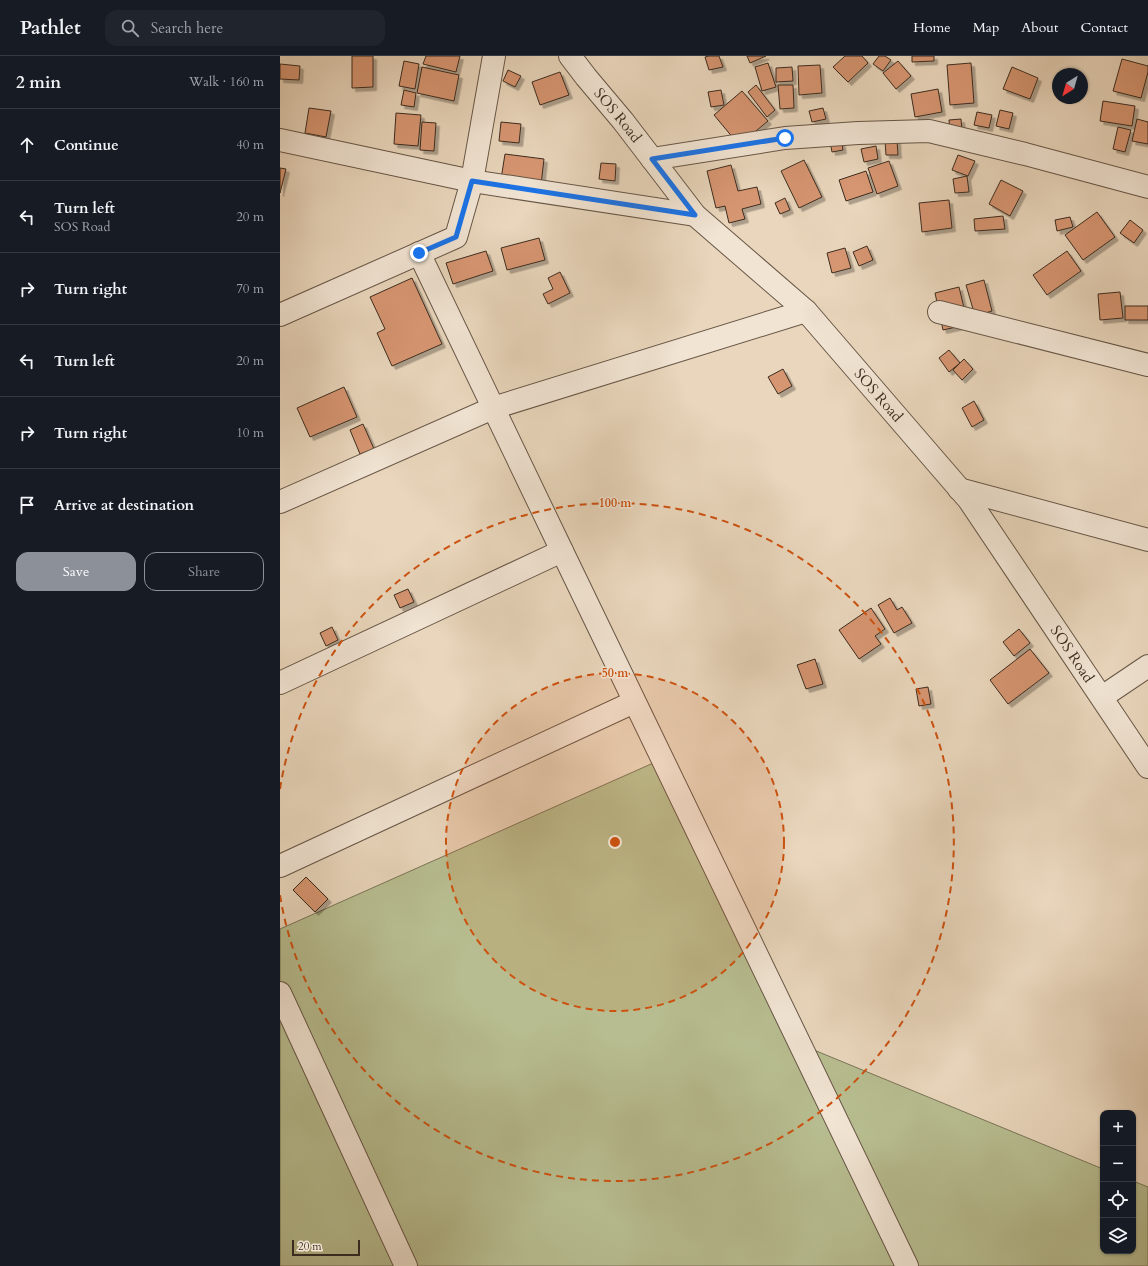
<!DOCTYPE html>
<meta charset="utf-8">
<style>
:root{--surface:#171b24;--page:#20242c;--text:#f1f3f6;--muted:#9ea1a6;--line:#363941;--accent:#8c9099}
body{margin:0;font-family:Cardo,serif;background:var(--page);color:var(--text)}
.controls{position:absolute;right:12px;bottom:12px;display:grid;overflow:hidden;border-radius:8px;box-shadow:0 1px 3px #0004}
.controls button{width:36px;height:36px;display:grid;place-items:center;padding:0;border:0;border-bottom:1px solid var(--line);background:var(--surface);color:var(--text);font:20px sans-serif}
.compass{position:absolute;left:772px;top:12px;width:36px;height:36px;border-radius:50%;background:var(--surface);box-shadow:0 1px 3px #0004;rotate:217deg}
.scale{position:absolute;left:12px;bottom:10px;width:68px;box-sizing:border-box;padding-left:4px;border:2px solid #3c2c1f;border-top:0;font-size:11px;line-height:14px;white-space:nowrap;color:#3c2c1f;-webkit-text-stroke:3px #f1e4d3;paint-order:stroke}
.stop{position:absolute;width:12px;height:12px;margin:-9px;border:3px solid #1a73e8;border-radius:50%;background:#fff}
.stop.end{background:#1a73e8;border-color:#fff;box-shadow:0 1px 4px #0008}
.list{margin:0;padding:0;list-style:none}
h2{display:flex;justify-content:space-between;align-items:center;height:52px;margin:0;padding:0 16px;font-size:17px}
h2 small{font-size:13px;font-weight:400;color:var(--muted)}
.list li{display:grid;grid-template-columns:26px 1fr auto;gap:12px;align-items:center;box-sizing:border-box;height:72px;padding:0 16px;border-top:1px solid var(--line)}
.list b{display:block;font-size:15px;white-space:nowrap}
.list p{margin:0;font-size:13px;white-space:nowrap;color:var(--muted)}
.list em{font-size:13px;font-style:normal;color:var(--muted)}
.actions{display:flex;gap:8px;padding:12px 16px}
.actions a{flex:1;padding:9px 0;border:1px solid var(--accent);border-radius:12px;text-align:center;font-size:14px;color:var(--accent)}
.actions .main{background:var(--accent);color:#fff}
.icon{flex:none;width:22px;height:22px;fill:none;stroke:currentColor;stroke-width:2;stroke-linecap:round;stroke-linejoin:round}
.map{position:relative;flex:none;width:868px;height:1210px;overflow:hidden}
header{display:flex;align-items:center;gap:24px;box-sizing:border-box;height:56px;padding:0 20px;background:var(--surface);border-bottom:1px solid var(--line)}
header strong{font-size:19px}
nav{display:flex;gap:22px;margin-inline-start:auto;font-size:14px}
.search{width:280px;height:36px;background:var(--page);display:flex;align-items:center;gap:10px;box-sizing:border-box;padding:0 14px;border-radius:12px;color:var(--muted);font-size:15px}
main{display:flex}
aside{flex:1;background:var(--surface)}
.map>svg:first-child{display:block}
</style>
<header>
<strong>Pathlet</strong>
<div class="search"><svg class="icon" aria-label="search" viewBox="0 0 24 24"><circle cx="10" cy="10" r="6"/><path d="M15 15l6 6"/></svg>Search here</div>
<nav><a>Home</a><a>Map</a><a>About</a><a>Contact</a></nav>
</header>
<main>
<aside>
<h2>2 min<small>Walk · 160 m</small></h2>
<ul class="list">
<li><svg class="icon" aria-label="ahead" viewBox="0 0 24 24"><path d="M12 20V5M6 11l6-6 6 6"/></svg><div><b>Continue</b></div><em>40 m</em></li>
<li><svg class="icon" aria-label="left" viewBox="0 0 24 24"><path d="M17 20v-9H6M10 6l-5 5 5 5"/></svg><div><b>Turn left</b><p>SOS Road</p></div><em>20 m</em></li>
<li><svg class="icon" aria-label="right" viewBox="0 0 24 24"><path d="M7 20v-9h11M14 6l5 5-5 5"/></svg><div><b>Turn right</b></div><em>70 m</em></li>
<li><svg class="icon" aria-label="left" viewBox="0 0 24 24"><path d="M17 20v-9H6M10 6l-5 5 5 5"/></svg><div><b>Turn left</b></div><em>20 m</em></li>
<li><svg class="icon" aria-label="right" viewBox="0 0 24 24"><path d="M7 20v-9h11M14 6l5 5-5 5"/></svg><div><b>Turn right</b></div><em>10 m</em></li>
<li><svg class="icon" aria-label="arrive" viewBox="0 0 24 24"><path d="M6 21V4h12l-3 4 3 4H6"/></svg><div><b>Arrive at destination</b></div></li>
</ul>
<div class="actions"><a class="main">Save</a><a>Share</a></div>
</aside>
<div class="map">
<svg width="868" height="1210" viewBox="0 0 868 1210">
<defs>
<filter id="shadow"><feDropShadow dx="3.5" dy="3.5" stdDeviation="0" flood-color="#0004"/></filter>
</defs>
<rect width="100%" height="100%" fill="#e9d6bc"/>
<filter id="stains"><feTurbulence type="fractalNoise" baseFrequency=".005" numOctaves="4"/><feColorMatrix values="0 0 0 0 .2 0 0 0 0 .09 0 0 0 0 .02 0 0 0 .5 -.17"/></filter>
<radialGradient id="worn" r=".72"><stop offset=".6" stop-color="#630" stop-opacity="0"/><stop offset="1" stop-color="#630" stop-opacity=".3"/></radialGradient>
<!-- green -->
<path fill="#b7bd90" stroke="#7a7458" d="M389 700 512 985 823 1113V1195H853V1125L868 1131V1210H0V873Z"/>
<!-- building -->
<path fill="#d79672" stroke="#3c2c1f" filter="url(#shadow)" d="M72 0H93V31L72 32Z
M146 0H180L176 16 143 8Z
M429 0H439L443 11 429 14 425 1Z
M467 0H486L470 7Z
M565 0H582L588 7 568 26 553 11Z
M599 0H605L611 4 603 15 593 8Z
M632 0H654V5L632 6Z
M842 3 868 10V16L861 42 833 35Z
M124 5 139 8 135 33 119 30Z
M618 5 631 20 616 33 603 17Z
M488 7 496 31 482 35 475 11Z
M691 7 694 47 670 49 667 9Z
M0 8 20 10 19 24 0 23Z
M540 9 542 37 519 39 518 10Z
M142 11 179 19 174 45 137 37Z
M512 11 513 25 496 26V12Z
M732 11 758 22 750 43 723 33Z
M228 14 241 20 235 31 223 25Z
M280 16 289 39 260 49 252 26Z
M476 29 495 54 487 61 468 36Z
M498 29H513L514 52 500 53Z
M658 33 662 56 635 61 631 38Z
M124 34 136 37 134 51 121 49Z
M441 34 444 49 431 51 428 36Z
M462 35 488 65 459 89 434 59Z
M823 45 855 50 852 70 820 65Z
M29 52 51 55 46 81 25 77Z
M543 52 546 63 532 66 529 55Z
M720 54 733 57 729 73 716 70Z
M697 56 712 59 709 72 694 69Z
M116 57 141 59 138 90 114 88Z
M681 63 682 76 670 77 669 64Z
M857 63 868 66V88L852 85Z
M142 66 156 67 154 95 140 94Z
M221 66 241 68 239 87 219 85Z
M838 71 851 74 845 96 833 93Z
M561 83 563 94 552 96 550 85Z
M617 84 618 99H606L605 85Z
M596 90 598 103 584 106 581 93Z
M225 98 264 103 261 129 221 123Z
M678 99 695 105 688 120 672 114Z
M524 104 542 141 519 152 501 115Z
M609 105 618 130 597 138 588 112Z
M321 107 336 108 335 125 319 123Z
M451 109 458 135 477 131 481 148 462 153 465 163 449 167 445 150 436 152 427 115Z
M0 112 6 113 0 137Z
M586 115 593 136 566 145 559 124Z
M687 120 689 136 675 137 673 123Z
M721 124 743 135 730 160 709 148Z
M505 142 510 154 500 158 495 147Z
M669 144 672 172 642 176 639 147Z
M817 156 835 181 803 204 785 179Z
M723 160 725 173 695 175 694 163Z
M790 161 793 171 777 175 775 164Z
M850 164 863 174 854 187 840 177Z
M259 182 265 204 227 214 221 192Z
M587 190 593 204 579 210 573 196Z
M565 192 571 212 552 217 547 197Z
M206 195 213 215 173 228 166 207Z
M787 195 801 215 767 239 753 219Z
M280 216 290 237 268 248 263 238 273 233 268 222Z
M132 222 162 288 112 310 97 277 105 273 90 241Z
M704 224 712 255 695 260 686 229Z
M679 231 685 256 694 267 663 274 655 237Z
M840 236 843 262 820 264 818 238Z
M845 250H868V264H845Z
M669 294 680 307 669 316 659 302Z
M684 303 693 313 682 324 673 314Z
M503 313 512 330 498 338 488 321Z
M64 331 77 361 30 381 17 352Z
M694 345 704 364 692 371 682 352Z
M83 368 94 393 80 398 70 374Z
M128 533 134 546 120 552 114 539Z
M610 542 617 554 622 551 632 567 614 577 598 549Z
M591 552 605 573 595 580 601 588 579 603 559 574Z
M52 571 58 584 46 590 40 577Z
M739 573 750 587 734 600 723 586Z
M750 593 769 617 728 648 710 624Z
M535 603 543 628 526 633 517 609Z
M648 631 651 648 639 650 636 633Z
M26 821 48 843 35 856 13 834Z"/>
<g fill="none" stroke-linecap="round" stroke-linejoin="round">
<!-- minor casing -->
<g stroke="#675646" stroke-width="24">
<g id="minor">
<path id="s1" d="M290 0 306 21 343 65 415 159 526 255 689 444 868 711"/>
<path d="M0 84 192 125 415 159"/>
<path d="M372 103 505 82 578 77 649 75 745 98 868 131"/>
<path d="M139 197 282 495 627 1210"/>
<path d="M659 256 868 309"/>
<path d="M0 259 176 181 192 125 214 0"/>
<path d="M679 433 868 484"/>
<path d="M0 446 213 352 526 255"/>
<path d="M0 627 282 495"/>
<path d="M822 641 868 610"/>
<path d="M0 810 354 646"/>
<path d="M0 937 126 1210"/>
</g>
</g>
<!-- minor -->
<use href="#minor" stroke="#f1e4d3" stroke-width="22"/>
</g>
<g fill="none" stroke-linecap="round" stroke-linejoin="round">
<!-- route -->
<path stroke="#1a73e8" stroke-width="5" d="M139 197 176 181 192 125 415 159 372 103 505 82"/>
</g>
<!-- distance rings -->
<circle cx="335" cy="786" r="169" fill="#ce520f" fill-opacity=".12"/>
<g fill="none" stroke="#ce520f" stroke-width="2" stroke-dasharray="7 5">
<circle cx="335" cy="786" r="169"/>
<path d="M0 733A339 339 0 1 1 0 839"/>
</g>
<g text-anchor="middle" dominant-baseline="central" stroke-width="3" stroke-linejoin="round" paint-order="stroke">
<!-- street labels -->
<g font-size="15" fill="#3c2c1f" stroke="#f1e4d3">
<text stroke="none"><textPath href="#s1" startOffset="76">SOS Road</textPath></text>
<text stroke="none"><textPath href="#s1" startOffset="460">SOS Road</textPath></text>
<text stroke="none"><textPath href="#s1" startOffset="784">SOS Road</textPath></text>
</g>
</g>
<circle cx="335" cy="786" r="6" fill="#ce520f" stroke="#f1e4d3" stroke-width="2"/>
<g font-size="12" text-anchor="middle" font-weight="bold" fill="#ce520f" stroke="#f1e4d3" stroke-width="3" stroke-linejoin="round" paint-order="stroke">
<text x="335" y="451">100 m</text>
<text x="335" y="621">50 m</text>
</g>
<rect width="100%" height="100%" filter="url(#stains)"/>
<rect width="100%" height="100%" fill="url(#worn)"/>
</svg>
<div class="controls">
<button>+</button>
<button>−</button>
<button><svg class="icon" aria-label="locate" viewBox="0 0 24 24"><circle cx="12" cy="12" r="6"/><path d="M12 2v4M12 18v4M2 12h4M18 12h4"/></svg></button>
<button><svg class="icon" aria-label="layers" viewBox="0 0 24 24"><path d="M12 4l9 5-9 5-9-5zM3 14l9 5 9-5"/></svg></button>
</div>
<svg class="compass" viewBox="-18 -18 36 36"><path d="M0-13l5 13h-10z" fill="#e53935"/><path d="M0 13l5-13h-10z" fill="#9ea1a6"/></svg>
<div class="scale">20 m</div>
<div class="stop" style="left:505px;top:82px"></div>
<div class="stop end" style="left:139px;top:197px"></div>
</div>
</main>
